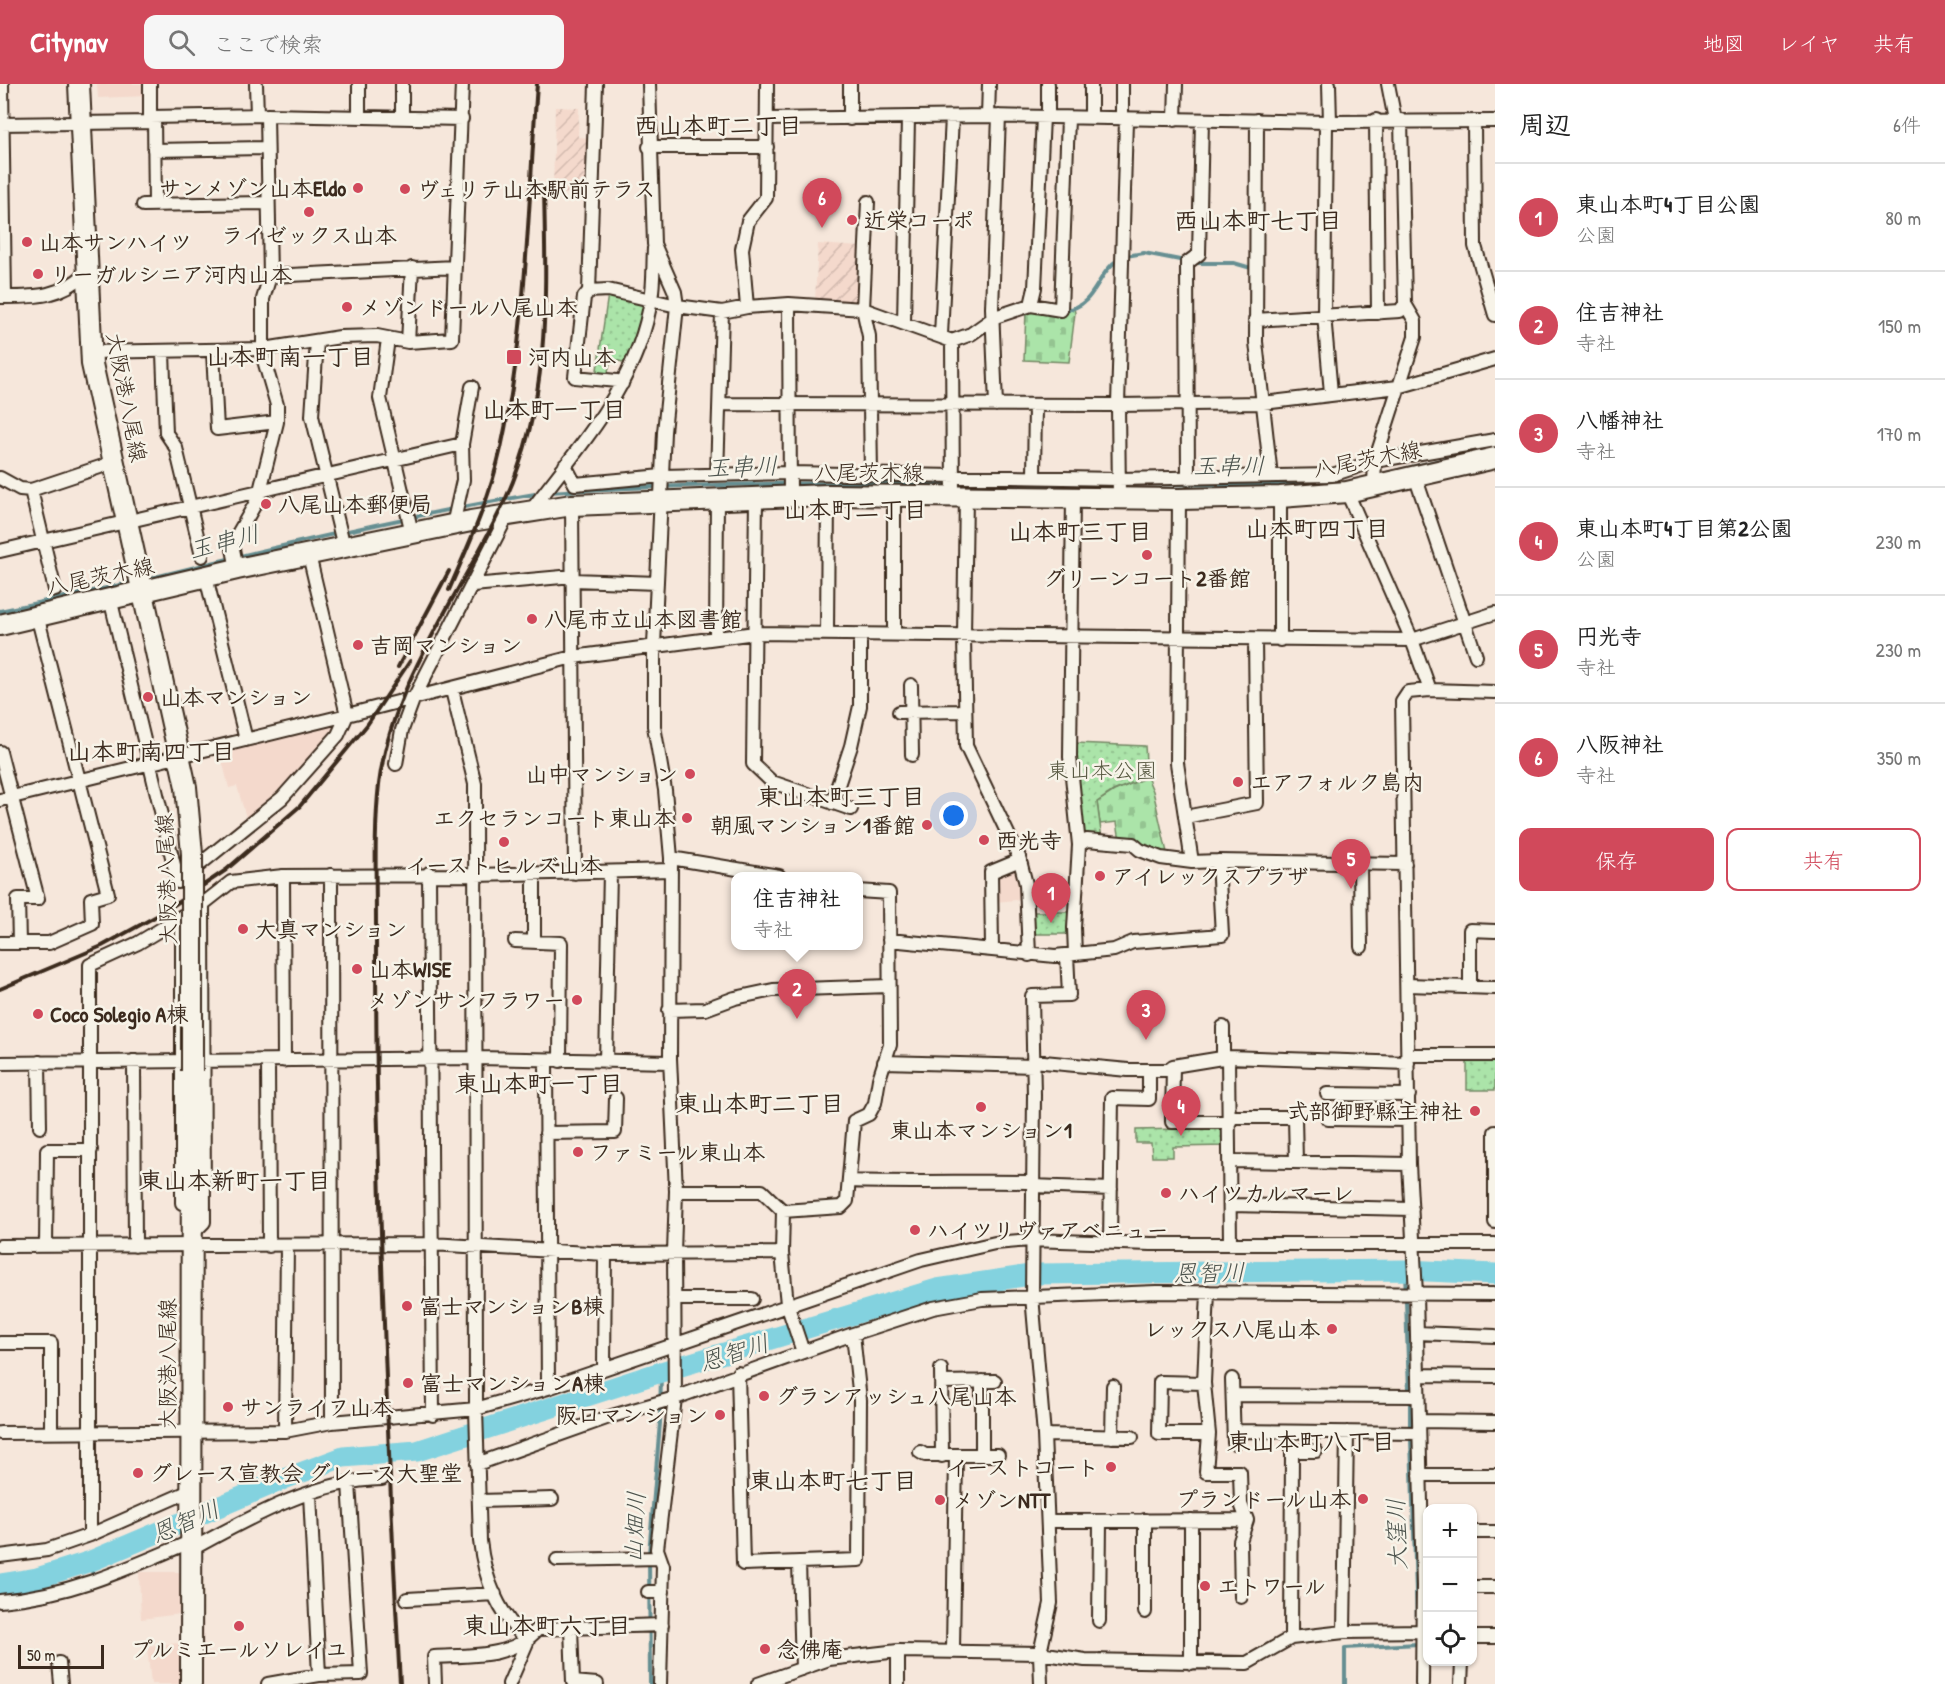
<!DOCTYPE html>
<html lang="ja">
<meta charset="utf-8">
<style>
:root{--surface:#fff;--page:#f6f6f6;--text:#222;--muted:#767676;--line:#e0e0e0;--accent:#d1495b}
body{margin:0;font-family:"Patrick Hand","Klee One",sans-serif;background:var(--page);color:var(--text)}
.controls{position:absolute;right:18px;bottom:18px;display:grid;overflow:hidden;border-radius:12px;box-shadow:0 2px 4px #0004}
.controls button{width:54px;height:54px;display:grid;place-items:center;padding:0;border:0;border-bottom:2px solid var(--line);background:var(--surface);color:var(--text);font:30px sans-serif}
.scale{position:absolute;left:18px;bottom:15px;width:86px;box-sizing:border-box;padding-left:6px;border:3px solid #3b2a1e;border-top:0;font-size:16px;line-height:21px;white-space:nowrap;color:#3b2a1e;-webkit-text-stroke:4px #f7f3e8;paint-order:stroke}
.you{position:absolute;left:954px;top:732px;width:21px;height:21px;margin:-15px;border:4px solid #fff;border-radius:50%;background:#1a73e8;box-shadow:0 0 0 9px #1a73e833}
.badge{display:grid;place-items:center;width:39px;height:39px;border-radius:50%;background:var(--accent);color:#fff;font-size:20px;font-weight:700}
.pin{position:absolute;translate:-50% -50px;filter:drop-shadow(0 2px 3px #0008)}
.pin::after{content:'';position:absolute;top:32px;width:21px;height:18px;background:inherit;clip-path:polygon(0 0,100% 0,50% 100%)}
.popup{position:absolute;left:731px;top:788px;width:132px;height:78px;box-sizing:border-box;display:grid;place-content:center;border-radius:12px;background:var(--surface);filter:drop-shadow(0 2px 4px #0005);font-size:20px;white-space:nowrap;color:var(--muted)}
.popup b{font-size:22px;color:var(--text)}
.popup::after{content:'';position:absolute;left:50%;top:100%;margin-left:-12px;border:12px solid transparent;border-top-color:var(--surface)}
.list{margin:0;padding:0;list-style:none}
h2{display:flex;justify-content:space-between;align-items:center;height:78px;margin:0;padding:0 24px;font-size:26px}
h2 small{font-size:20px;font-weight:400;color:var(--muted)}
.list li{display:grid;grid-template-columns:39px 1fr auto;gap:18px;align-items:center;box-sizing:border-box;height:108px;padding:0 24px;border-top:2px solid var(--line)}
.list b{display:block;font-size:22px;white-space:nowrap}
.list p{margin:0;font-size:20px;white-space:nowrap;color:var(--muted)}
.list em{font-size:20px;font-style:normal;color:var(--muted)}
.actions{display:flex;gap:12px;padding:18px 24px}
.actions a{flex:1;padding:14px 0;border:2px solid var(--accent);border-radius:12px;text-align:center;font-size:21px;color:var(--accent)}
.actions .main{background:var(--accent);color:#fff}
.icon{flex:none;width:33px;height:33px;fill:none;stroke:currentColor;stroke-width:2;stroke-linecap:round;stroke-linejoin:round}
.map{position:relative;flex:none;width:1495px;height:1600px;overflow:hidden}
header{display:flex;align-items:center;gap:36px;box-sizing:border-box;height:84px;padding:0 30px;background:var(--accent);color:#fff}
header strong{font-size:28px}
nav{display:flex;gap:33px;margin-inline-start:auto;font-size:21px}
.search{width:420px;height:54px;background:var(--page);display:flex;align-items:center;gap:15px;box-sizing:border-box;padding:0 21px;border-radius:12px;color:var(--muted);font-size:22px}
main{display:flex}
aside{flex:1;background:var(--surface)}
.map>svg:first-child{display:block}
</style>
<header>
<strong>Citynav</strong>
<div class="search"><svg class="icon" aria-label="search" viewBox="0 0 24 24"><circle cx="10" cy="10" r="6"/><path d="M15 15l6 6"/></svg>ここで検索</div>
<nav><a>地図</a><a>レイヤ</a><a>共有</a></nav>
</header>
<main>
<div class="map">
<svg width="1495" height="1600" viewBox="0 0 1495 1600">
<defs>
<pattern id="industrial-furrows" width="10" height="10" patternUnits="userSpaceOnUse" patternTransform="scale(1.5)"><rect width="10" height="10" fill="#f4d9cc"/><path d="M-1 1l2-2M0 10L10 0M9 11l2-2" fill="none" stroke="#d2baaf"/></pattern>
<pattern id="cemetery-stones" width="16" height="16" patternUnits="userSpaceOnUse" patternTransform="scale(1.5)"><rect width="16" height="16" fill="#abe4a9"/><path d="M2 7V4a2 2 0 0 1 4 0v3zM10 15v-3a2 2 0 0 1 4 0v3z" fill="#94c491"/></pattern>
<pattern id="park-dots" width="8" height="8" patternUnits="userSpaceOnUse" patternTransform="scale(1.5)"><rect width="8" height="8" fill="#abe4a9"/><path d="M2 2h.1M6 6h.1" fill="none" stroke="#94c491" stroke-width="1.8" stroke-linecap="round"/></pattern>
</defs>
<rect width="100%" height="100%" fill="#f6e7db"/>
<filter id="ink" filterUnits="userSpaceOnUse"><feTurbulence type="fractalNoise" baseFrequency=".0167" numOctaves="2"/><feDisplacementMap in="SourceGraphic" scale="12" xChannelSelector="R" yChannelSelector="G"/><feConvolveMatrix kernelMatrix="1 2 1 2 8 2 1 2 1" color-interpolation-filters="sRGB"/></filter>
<g filter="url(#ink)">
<!-- built -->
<path fill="#f4d9cc" d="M97 0H148V12L98 14Z
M332 640 333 645 300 685 247 737 237 702 229 704 220 668Z
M1015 785 1020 787 1025 815 996 818 995 798 997 791Z
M139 1488H180V1530L141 1535Z
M180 1559V1600H151L147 1562Z"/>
<!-- industrial -->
<path fill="url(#industrial-furrows)" d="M555 23 579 24 578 53 593 54 591 110 553 109Z
M818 160 861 163 858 219 815 217Z"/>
<!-- cemetery -->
<path fill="url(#cemetery-stones)" stroke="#738764" stroke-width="1.5" d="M1063 223 1074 224 1075 229 1069 278 1024 276 1026 228H1044Z
M1147 693 1153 707 1168 773 1144 765 1143 760 1120 756 1117 738 1100 740 1097 718 1114 707Z"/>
<!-- park -->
<path fill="url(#park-dots)" stroke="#738764" stroke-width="1.5" d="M608 210 646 216 627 279 611 275 607 292 596 293Z
M1074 659 1145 662 1147 693 1113 707 1097 718 1102 755 1083 754Z
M1031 828H1070V850H1031Z
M1467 977H1495V1006H1467Z
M1225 1044V1062L1173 1063V1073H1152L1151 1059H1136V1046Z"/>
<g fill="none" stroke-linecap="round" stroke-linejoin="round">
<!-- stream -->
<path stroke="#668f92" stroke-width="4" d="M1126 172 1144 169 1185 177
M1195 179H1234L1251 184
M1066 226C1096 222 1096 189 1119 175
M1378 391 1495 363
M549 408C809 392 1069 403 1330 400
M147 495C278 462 409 431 541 409
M0 527 134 498
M1405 1186 1409 1308
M1410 1319V1345
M1411 1355 1417 1538
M91 1477 93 1493
M650 1600 649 1470 660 1339 661 1288
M1345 1600V1564L1418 1560"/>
<!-- river -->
<path stroke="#83d2df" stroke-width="21" d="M0 1500 37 1494 91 1477 284 1395 343 1373 417 1367 661 1288 937 1205 1037 1190 1405 1186 1495 1190"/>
<!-- street casing -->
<g stroke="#3b2a1e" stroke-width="16">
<path id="street" d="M2 0 5 213
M150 0V33L267 31 462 35
M256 0 257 31
M359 0V31
M402 0V32
M596 0 589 207 608 206 677 222 722 228 747 223 789 220 863 225 952 257 953 411
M649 0 654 160 675 208 677 222 664 348 654 561V642L665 706 671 774 670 974 676 1107 674 1169 675 1314 657 1465 663 1482 660 1600
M850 0V35
M1329 0 1330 38
M1388 0 1395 36
M988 32 989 0
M154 33 155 121
M1048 33V0
M1091 34V0
M766 35 988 32 1330 38 1495 37
M1122 35V0
M1175 36 1176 0
M1257 36 1256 258 1271 392
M1376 36 1378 229
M1474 37 1475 162 1495 231
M1326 38 1324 231 1331 309
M0 40 154 38
M649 63H767
M154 66 267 64
M868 118 863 225 869 252 871 390
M143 121 268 119
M270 192 455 183
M589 207 584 213 575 293 617 297 622 300
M0 213C34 213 60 214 86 189
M789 220 790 413
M1031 221 1061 226 1068 34
M747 223 742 165 748 137 766 114 767 0
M1255 236 1400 227 1405 220
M904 239 908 34
M941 251 952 33
M388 255 380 314 412 449
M317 257 312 332 344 463
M952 257 971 250 995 233 1031 221 1035 204 1043 33
M408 258 412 184
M90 268 264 265 340 253 377 252 408 258 452 255 462 0
M213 268 217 345 277 338
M163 269 166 349 176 364 202 472
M720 320 1118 321 1263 319 1398 303 1495 275
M996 321 992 224 999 32
M565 381 575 400 662 392 790 389 1118 395 1332 391 1375 377 1495 356
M717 391 722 228
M1034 392 1035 321
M1415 392 1476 572
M0 394 20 405 31 406 115 378
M1188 395 1187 179 1199 170 1202 36
M1374 400 1375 377 1415 253V237L1405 220 1401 36
M31 406 55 506
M1347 408 1412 556 1430 606
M966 411 964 552 966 662 1019 773 1026 800 1029 871
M756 413 753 680 772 698 851 725
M1073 413 1070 673 1079 761
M1119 413 1118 321 1126 36
M1179 415 1177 679 1192 778 1218 777
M572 421 575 789
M530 428C578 363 639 299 651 215 654 199 653 181 654 164
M453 441 463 396 462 360 472 303
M0 467 462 360
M237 485 232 460 258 415 277 338V321L263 273V215L270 192 267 31
M206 493 246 656
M573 496 657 499
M473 501 573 492
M110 514 178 798 282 714 338 651 347 631 573 573 755 549 1412 556 1495 529
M827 550 828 411
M894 551V411
M716 554 717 414
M1280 556V413
M911 601 912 671
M452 606 475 700 476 1325 480 1457C484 1493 499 1533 528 1556L509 1600
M899 628 965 627
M0 668 38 815H18L19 859
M188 670 347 631 309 471
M396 680 402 646 413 616 507 432
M0 716 172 674
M832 719 851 662 860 622V551
M1185 733 1257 719 1255 556
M671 774 779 792
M1360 780 1361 863
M429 789 433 1331
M331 791 332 1338
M283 792 284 977
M889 856 1055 872 1114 866 1133 858 1222 851 1218 777 1405 780
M515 857 561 859 560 977
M534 857V789
M0 859H49L92 840 91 815 108 810 37 531
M992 866 991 788 1020 776
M1075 870 1074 844 1079 761 1087 756 1133 760 1140 766 1161 774 1192 778
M1408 901 1495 904
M1470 903V846L1495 847
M669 926 705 925 735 914 773 906 889 902
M1223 943V973
M1408 971H1495
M1228 973 1230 1159
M134 977 135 1162
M268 977 269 1162
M546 977 548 1304
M1033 977 1128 986H1172
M39 978 40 1043
M606 978 610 788
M884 978 1033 982
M0 979 476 974 670 978
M1327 1010 1409 1011
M1230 1033H1295L1296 1078
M1328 1035 1409 1036
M1230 1038H1172L1173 982 1228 973 1408 979
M1495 1048V1138
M546 1049 615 1048 616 1014
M1231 1077 1409 1080
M849 1097C910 1099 971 1097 1033 1098
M1033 1102 1111 1105
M676 1107H762L783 1127 841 1123 847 1117 854 1037 869 1030 875 1019 879 995 890 961 889 809 858 807
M182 1119V832
M1230 1121 1412 1125
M783 1127 782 1169 787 1220 803 1268
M191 1151 204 1138 203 820
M1110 1159 1112 1014 1149 1015V986
M0 1162 431 1160 605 1170 782 1169
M46 1162 47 1066H91
M1208 1208 1204 1299 1209 1350 1206 1388H1240L1241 1420 1247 1436 1240 1457 1241 1513
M674 1215H752
M1417 1249 1495 1252
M0 1259H51V1349
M604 1283 605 1170
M941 1285 942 1372
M738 1289 743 1480 859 1476 860 1316 853 1250
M1418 1291 1495 1292
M1232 1295 1234 1359
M941 1298 995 1297
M1204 1299 1160 1298 1159 1350H1209
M1233 1311 1418 1312
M1419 1337 1495 1338
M285 1347 287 1161
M1234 1347 1419 1349
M0 1349 285 1347 332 1338 476 1325 548 1304 921 1176 995 1159 1031 1156 1151 1160H1495
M1044 1351 1132 1353
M1112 1353 1113 1302
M920 1368 925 1371H998
M982 1371V1297
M477 1380 612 1332 675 1314 853 1250 933 1224 982 1215 1156 1208 1495 1210
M1420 1391H1495
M310 1410 319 1591
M479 1417 552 1415
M1191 1436V1579
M1048 1437 1247 1436
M1472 1448H1495
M90 1451V881L138 859 203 820 231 798 283 792 475 791 671 786
M192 1465C249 1434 316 1396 382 1395
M0 1472 47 1466 90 1451 192 1406
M557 1476 660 1474
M799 1478 802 1585
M1472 1503H1495
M648 1508H663
M407 1515 495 1510
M0 1517C71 1511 127 1485 192 1457
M1145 1528V1436
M1099 1537 1100 1437
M571 1544 573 1598 597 1600
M1344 1548 1347 1348
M1472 1553H1495
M1291 1554 1292 1367H1316
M953 1566 956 1372
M898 1567V1600
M59 1579 61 1600
M268 1600 319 1591 361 1590 349 1399
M435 1600 434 1573C471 1571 511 1575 538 1545L662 1541
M758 1600 829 1575 898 1567 1040 1569 1085 1576 1247 1579 1291 1554 1344 1548 1424 1547
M1041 1600 1040 1569 1051 1519 1044 1351 1032 1212 1034 1011 1032 912 1069 911 1067 871
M1422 1600 1423 1502 1416 1210 1409 1080 1402 617 1408 608 1430 606 1495 608
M1461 1600 1462 1578"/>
</g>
<!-- primary casing -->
<g stroke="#3b2a1e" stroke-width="24">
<path id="primary" d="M79 0 92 280 186 703
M0 541 237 485 471 437 572 421 828 411 1179 415 1280 413 1347 408 1495 374
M191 1600 192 987"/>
</g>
<!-- street -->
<use href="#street" stroke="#f7f3e8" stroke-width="12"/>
<!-- primary -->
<use href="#primary" stroke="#f7f3e8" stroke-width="20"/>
<!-- rail -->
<path stroke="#3b2a1e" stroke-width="4" d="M449 506C469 460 490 414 501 364 527 245 528 121 537 0
M398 583 449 487
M0 905 102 862 162 829 226 786 300 722 367 641 410 577
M400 1600C390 1416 383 1231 378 1047 376 977 376 908 376 839 376 793 374 746 379 700 392 595 463 508 506 414 551 315 546 209 544 104"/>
<!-- primary-bridge casing -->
<g stroke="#3b2a1e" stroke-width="24" stroke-linecap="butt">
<path id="primary-bridge" d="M186 703 192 770V987"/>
</g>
<!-- primary-bridge -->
<use href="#primary-bridge" stroke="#f7f3e8" stroke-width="20"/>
</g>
</g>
<!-- markers -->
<g fill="#d1495b" stroke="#f7f3e8" stroke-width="2">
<circle cx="358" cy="104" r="6"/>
<circle cx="405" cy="105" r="6"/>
<circle cx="309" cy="128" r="6"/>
<circle cx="852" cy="136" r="6"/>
<circle cx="27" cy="158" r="6"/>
<circle cx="38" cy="190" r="6"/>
<circle cx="347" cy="223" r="6"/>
<rect x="506" y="265" width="16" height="16" rx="3"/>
<circle cx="266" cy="420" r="6"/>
<circle cx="1147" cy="471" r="6"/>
<circle cx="532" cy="535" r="6"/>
<circle cx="358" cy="561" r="6"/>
<circle cx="148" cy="613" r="6"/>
<circle cx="690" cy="690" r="6"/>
<circle cx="1238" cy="698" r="6"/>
<circle cx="687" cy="734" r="6"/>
<circle cx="927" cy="741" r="6"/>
<circle cx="984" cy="756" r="6"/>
<circle cx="504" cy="758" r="6"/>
<circle cx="1100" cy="792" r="6"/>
<circle cx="243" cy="845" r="6"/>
<circle cx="357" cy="885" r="6"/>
<circle cx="577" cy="916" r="6"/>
<circle cx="38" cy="930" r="6"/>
<circle cx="981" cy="1023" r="6"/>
<circle cx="1475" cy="1027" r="6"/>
<circle cx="578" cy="1068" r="6"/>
<circle cx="1166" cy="1109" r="6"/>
<circle cx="915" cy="1146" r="6"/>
<circle cx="407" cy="1222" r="6"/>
<circle cx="1332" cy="1245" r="6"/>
<circle cx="408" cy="1299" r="6"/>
<circle cx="764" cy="1312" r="6"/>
<circle cx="228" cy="1323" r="6"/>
<circle cx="720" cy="1331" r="6"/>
<circle cx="1111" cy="1383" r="6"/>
<circle cx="138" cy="1389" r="6"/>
<circle cx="1363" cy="1415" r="6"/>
<circle cx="940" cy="1416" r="6"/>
<circle cx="1205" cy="1502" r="6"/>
<circle cx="239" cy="1542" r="6"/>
<circle cx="765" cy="1565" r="6"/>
</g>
<g text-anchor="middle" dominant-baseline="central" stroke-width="5" stroke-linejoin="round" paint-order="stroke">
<!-- poi labels -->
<g font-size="22" font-weight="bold" fill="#3b2a1e" stroke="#f7f3e8" text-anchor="start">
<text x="346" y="104" text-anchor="end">サンメゾン山本Eldo</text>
<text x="417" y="105">ヴェリテ山本駅前テラス</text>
<text x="864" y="136">近栄コーポ</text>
<text x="309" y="151" text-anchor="middle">ライゼックス山本</text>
<text x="39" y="158">山本サンハイツ</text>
<text x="50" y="190">リーガルシニア河内山本</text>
<text x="359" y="223">メゾンドール八尾山本</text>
<text x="528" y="273">河内山本</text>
<text x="278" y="420">八尾山本郵便局</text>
<text x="1147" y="494" text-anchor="middle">グリーンコート2番館</text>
<text x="544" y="535">八尾市立山本図書館</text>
<text x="370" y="561">吉岡マンション</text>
<text x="160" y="613">山本マンション</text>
<text x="678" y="690" text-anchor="end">山中マンション</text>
<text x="1250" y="698">エアフォルク島内</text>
<text x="675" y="734" text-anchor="end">エクセランコート東山本</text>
<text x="915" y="741" text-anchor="end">朝風マンション1番館</text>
<text x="996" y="756">西光寺</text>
<text x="504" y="781" text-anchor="middle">イーストヒルズ山本</text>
<text x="1112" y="792">アイレックスプラザ</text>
<text x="255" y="845">大真マンション</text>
<text x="369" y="885">山本WISE</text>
<text x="565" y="916" text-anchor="end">メゾンサンフラワー</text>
<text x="50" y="930">Coco Solegio A棟</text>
<text x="1463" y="1027" text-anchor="end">式部御野縣主神社</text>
<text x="981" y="1046" text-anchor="middle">東山本マンション1</text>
<text x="590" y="1068">ファミール東山本</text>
<text x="1178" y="1109">ハイツカルマーレ</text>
<text x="927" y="1146">ハイツリヴァアベニュー</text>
<text x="419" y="1222">富士マンションB棟</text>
<text x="1320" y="1245" text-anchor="end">レックス八尾山本</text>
<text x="420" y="1299">富士マンションA棟</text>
<text x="776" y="1312">グランアッシュ八尾山本</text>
<text x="240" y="1323">サンライフ山本</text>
<text x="708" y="1331" text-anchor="end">阪口マンション</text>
<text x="1099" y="1383" text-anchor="end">イーストコート</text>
<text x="150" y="1389">グレース宣教会 グレース大聖堂</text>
<text x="1351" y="1415" text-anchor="end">プランドール山本</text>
<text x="952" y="1416">メゾンNTT</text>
<text x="1217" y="1502">エトワール</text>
<text x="239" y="1565" text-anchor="middle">プルミエールソレイユ</text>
<text x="777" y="1565">念佛庵</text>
</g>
<!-- street labels -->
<g font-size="22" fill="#3b2a1e" stroke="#f7f3e8">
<text transform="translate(127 313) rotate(79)">大阪港八尾線</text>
<text transform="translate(1367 375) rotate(-11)">八尾茨木線</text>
<text x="869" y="388">八尾茨木線</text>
<text transform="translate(100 492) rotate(-12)">八尾茨木線</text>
<text transform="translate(166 795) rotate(-92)">大阪港八尾線</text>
<text transform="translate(167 1280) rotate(-90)">大阪港八尾線</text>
</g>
<!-- park labels -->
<g font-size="22" fill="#575841" stroke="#f7f3e8">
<text x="1102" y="686">東山本公園</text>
</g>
<!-- neighbourhood labels -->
<g font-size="24" font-weight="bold" fill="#3b2a1e" stroke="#f7f3e8">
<text x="718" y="41">西山本町二丁目</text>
<text x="1258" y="136">西山本町七丁目</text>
<text x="290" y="272">山本町南一丁目</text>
<text x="554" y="325">山本町一丁目</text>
<text x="855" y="425">山本町二丁目</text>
<text x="1317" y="444">山本町四丁目</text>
<text x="1080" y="447">山本町三丁目</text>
<text x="151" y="667">山本町南四丁目</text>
<text x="841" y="712">東山本町三丁目</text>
<text x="539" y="999">東山本町一丁目</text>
<text x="760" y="1019">東山本町二丁目</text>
<text x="235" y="1096">東山本新町一丁目</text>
<text x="1311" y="1357">東山本町八丁目</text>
<text x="833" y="1396">東山本町七丁目</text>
<text x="547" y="1541">東山本町六丁目</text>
</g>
<!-- water labels -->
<g font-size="24" font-style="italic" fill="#4d544e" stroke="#f7f3e8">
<text x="1229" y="381">玉串川</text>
<text transform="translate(742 382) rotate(-2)">玉串川</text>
<text transform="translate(224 457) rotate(-14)">玉串川</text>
<text transform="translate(1209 1188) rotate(-1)">恩智川</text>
<text transform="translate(734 1268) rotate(-17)">恩智川</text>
<text transform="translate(185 1437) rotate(-23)">恩智川</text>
<text transform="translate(634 1443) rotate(-87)">山畑川</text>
<text transform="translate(1396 1450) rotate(-92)">大窪川</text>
</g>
</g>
</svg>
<div class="controls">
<button>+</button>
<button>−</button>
<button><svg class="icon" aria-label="locate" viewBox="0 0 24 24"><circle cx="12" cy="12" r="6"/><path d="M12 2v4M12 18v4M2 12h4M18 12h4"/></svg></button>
</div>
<div class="scale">50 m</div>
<div class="you"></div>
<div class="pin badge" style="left:1051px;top:839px">1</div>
<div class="pin badge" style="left:797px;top:935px">2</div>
<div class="popup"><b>住吉神社</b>寺社</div>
<div class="pin badge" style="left:1146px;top:956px">3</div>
<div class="pin badge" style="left:1181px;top:1052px">4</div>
<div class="pin badge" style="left:1351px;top:805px">5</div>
<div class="pin badge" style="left:822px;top:144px">6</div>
</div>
<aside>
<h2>周辺<small>6件</small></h2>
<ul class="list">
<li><span class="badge">1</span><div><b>東山本町4丁目公園</b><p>公園</p></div><em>80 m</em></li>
<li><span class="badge">2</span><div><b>住吉神社</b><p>寺社</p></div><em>150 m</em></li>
<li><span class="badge">3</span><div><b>八幡神社</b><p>寺社</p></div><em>170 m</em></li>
<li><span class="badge">4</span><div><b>東山本町4丁目第2公園</b><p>公園</p></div><em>230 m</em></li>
<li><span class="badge">5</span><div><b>円光寺</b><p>寺社</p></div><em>230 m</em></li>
<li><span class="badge">6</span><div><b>八阪神社</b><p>寺社</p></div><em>350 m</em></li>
</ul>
<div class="actions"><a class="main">保存</a><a>共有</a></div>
</aside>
</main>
